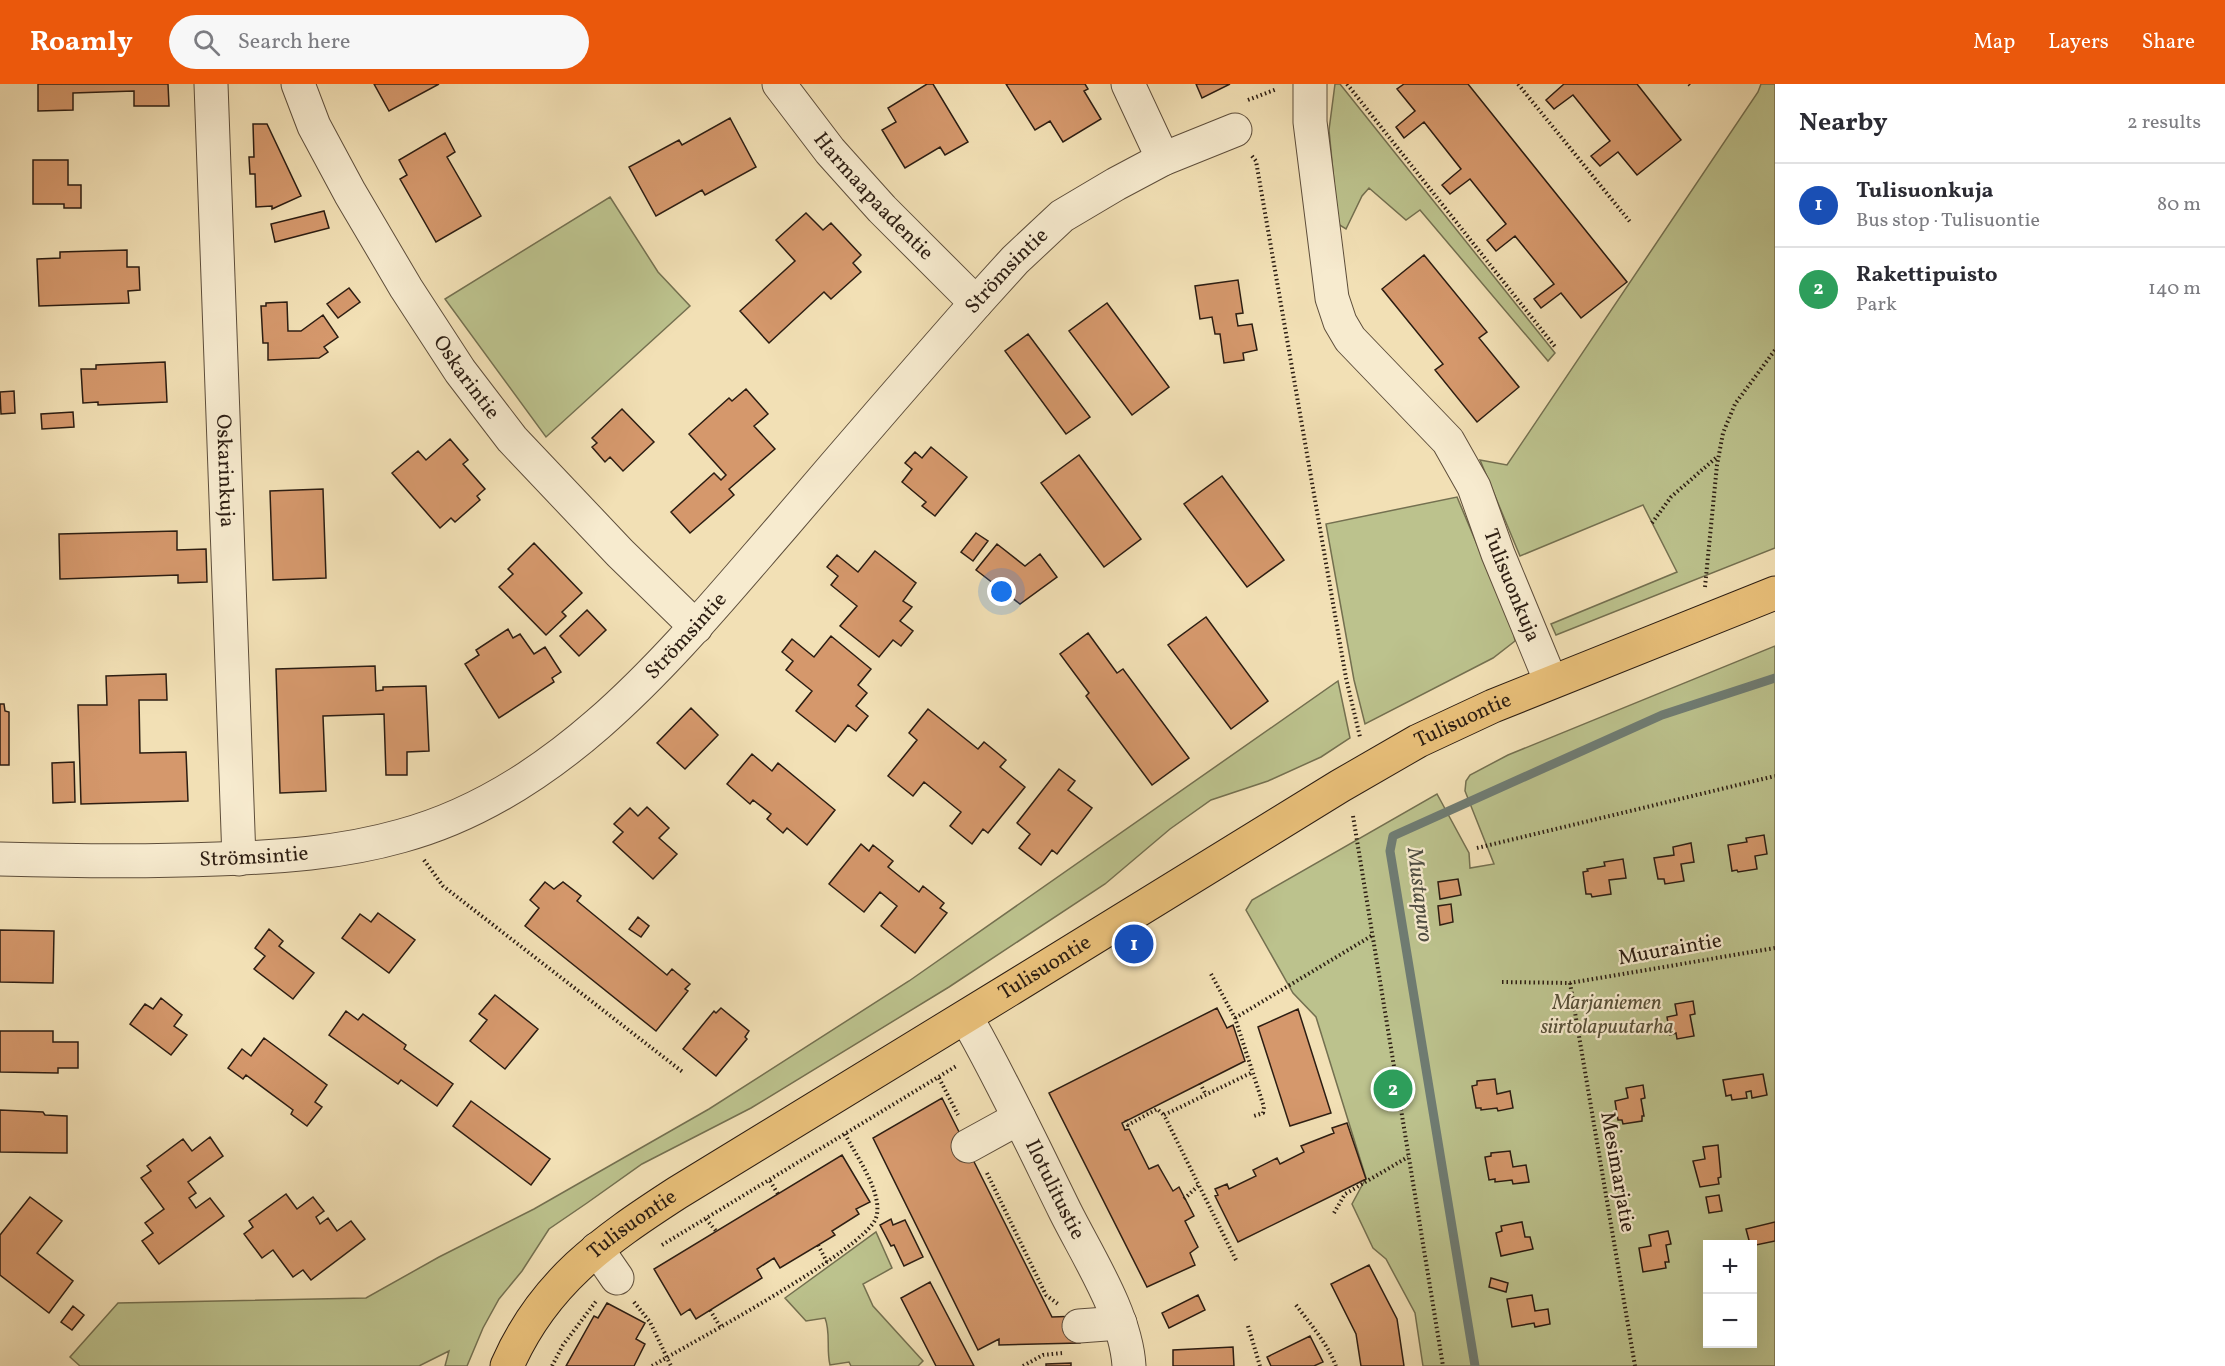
<!DOCTYPE html>
<meta charset="utf-8">
<style>
:root{--surface:#fff;--page:#f7f7f7;--text:#2b2b33;--muted:#7c7c81;--line:#e1e1e2;--accent:#ea580c}
body{margin:0;font-family:Vollkorn,serif;background:var(--page);color:var(--text)}
.controls{position:absolute;right:18px;bottom:18px;display:grid;overflow:hidden;border-radius:0px;box-shadow:0 6px 24px #0002}
.controls button{width:54px;height:54px;display:grid;place-items:center;padding:0;border:0;border-bottom:2px solid var(--line);background:var(--surface);color:var(--text);font:30px sans-serif}
.you{position:absolute;left:1002px;top:508px;width:21px;height:21px;margin:-15px;border:4px solid #fff;border-radius:50%;background:#1a73e8;box-shadow:0 0 0 9px #1a73e833}
.badge{display:grid;place-items:center;width:39px;height:39px;border-radius:50%;background:var(--accent);color:#fff;font-size:20px;font-weight:700}
.pin{position:absolute;translate:-50% -50%;border:3px solid #fff;box-shadow:0 2px 6px #0006}
.list{margin:0;padding:0;list-style:none}
h2{display:flex;justify-content:space-between;align-items:center;height:78px;margin:0;padding:0 24px;font-size:26px}
h2 small{font-size:20px;font-weight:400;color:var(--muted)}
.list li{display:grid;grid-template-columns:39px 1fr auto;gap:18px;align-items:center;box-sizing:border-box;height:84px;padding:0 24px;border-top:2px solid var(--line)}
.list b{display:block;font-size:22px;white-space:nowrap}
.list p{margin:0;font-size:20px;white-space:nowrap;color:var(--muted)}
.list em{font-size:20px;font-style:normal;color:var(--muted)}
.icon{flex:none;width:33px;height:33px;fill:none;stroke:currentColor;stroke-width:2;stroke-linecap:round;stroke-linejoin:round}
.map{position:relative;flex:none;width:1775px;height:1282px;overflow:hidden}
header{display:flex;align-items:center;gap:36px;box-sizing:border-box;height:84px;padding:0 30px;background:var(--accent);color:#fff}
header strong{font-size:28px}
nav{display:flex;gap:33px;margin-inline-start:auto;font-size:21px}
.search{width:420px;height:54px;background:var(--page);display:flex;align-items:center;gap:15px;box-sizing:border-box;padding:0 21px;border-radius:33px;color:var(--muted);font-size:22px}
main{display:flex}
aside{flex:1;background:var(--surface)}
.map>svg:first-child{display:block}
</style>
<header>
<strong>Roamly</strong>
<div class="search"><svg class="icon" aria-label="search" viewBox="0 0 24 24"><circle cx="10" cy="10" r="6"/><path d="M15 15l6 6"/></svg>Search here</div>
<nav><a>Map</a><a>Layers</a><a>Share</a></nav>
</header>
<main>
<div class="map">
<svg width="1775" height="1282" viewBox="0 0 1775 1282">
<rect width="100%" height="100%" fill="#f2e0b5"/>
<filter id="stains"><feTurbulence type="fractalNoise" baseFrequency=".00333" numOctaves="4"/><feColorMatrix values="0 0 0 0 .2 0 0 0 0 .09 0 0 0 0 .02 0 0 0 .5 -.17"/></filter>
<radialGradient id="worn" r=".72"><stop offset=".6" stop-color="#630" stop-opacity="0"/><stop offset="1" stop-color="#630" stop-opacity=".3"/></radialGradient>
<!-- green -->
<path fill="#bcc28d" stroke="#747050" stroke-width="1.5" fill-rule="evenodd" d="M1335 0H1340L1555 269 1548 277 1420 126 1406 136 1369 104 1362 112 1346 145 1338 140 1329 46Z
M1761 0H1775V464L1556 551 1551 540 1677 488 1643 421 1520 472 1480 376 1507 381 1758 8Z
M610 113 658 188 690 222 546 353 445 215Z
M1457 413 1513 546 1515 557 1493 574 1365 640 1354 596 1326 440Z
M1775 562V1282H1423L1415 1229 1386 1175 1373 1164 1352 1120 1366 1094 1316 933 1293 909 1246 826 1252 816 1437 710 1469 769 1470 784 1494 780 1465 707 1466 697 1470 691 1508 671ZM1708 1160H1752V1260H1708Z
M1338 597 1350 654 1321 673 1268 697 1211 716 1170 745 1105 800 949 903 751 1024 642 1080 587 1119 549 1145 522 1187 499 1215 483 1244 467 1282H445L449 1267 419 1282H80L70 1273 118 1219 366 1214 439 1173 534 1125 709 1025 909 897Z
M876 1148 892 1184 863 1200 873 1222 923 1277 918 1282H851L849 1278 830 1281C826 1265 831 1249 825 1234L806 1237 785 1214Z"/>
<g fill="none" stroke-linecap="round" stroke-linejoin="round">
<!-- stream -->
<path stroke="#6f7c73" stroke-width="9" d="M1475 1282 1390 767 1393 752 1662 631 1775 594"/>
</g>
<!-- building -->
<path fill="#d5986c" stroke="#2c1d12" stroke-width="1.5" d="M38 0H168L169 22H134V7L73 9V26L38 27Z
M374 0H439L389 27Z
M927 0H933L968 58 945 71 940 63 905 84 882 46 896 38 888 24Z
M1006 0H1085L1088 5 1084 7 1101 35 1063 58 1050 37 1035 46Z
M1196 0H1230L1202 14Z
M1404 0H1468L1627 198 1581 234 1561 209 1541 224 1534 215 1554 200 1515 152 1496 167 1487 156 1506 140 1470 95 1450 110 1442 101 1461 85 1424 38 1404 54 1396 43 1415 27 1397 5Z
M1564 0H1637L1681 56 1637 91 1618 68 1600 82 1591 72 1610 57 1573 11 1554 25 1546 16Z
M730 34 756 83 705 111 702 106 656 132 629 83 679 56 682 61Z
M253 40H267L301 112 272 125V122L256 123 255 90H250L249 73H254Z
M445 49 455 68 447 73 481 132 436 158 400 95 407 91 399 76Z
M33 76H68V101H81V124H64V120H33Z
M324 127 329 144 275 158 271 140Z
M806 129 823 146 831 139 861 171 853 179 861 188 831 215 824 208 769 259 740 227 795 177 776 156Z
M127 166V183H139L140 206 128 207 129 219 39 222 37 175 60 174V168Z
M1424 171 1487 248 1479 254 1519 303 1477 338 1435 286 1443 280 1382 205Z
M1238 196 1243 229 1236 230 1238 242 1252 240 1257 266 1243 269 1244 276 1224 279 1220 250H1215L1212 233 1200 235 1195 202Z
M349 204 360 218 338 234 327 220Z
M287 218 288 247H301L323 231 338 253 324 263 328 268 319 274 268 276V259H263L261 222H266V219Z
M1107 219 1169 303 1132 331 1069 247Z
M1028 250 1090 333 1066 350 1005 267Z
M165 278 167 318 98 321V318L83 319 81 285H96V281Z
M746 305 768 330 754 342 775 365 729 405 734 411 690 449 671 428 714 389 721 396 726 391 689 350 729 314 732 317Z
M14 307 15 329 1 330 0 308Z
M622 325 654 358 623 387 610 373 605 378 592 363 597 359 592 354Z
M73 328 74 343 42 345 41 330Z
M450 355 468 376 463 380 485 405 477 412 480 416 455 438 451 434 440 444 392 389 418 367 426 376Z
M931 363 967 393 935 432 922 422 926 418 902 398 912 385 905 379 915 368 922 374Z
M1079 371 1141 455 1104 483 1041 399Z
M1222 392 1284 476 1247 503 1184 420Z
M323 405 326 494 273 496 270 407Z
M177 447V466L206 465 207 498 178 499V491L60 495 59 450Z
M976 449 988 457 973 477 961 468Z
M534 459 582 509 562 528 566 532 546 551 499 503 513 490 508 485Z
M997 460 1025 482 1040 470 1057 493 1020 520 976 486Z
M875 467 916 499 903 517 912 523 900 537 913 547 901 562 893 556 879 573 840 542 857 522 831 501 838 492 827 483 837 471 858 488Z
M587 526 606 546 579 572 560 552Z
M1206 533 1268 617 1231 645 1168 561Z
M508 545 513 554 520 550 534 570 545 563 561 588 552 594 554 598 499 634 465 580 479 571 476 566Z
M1088 549 1117 589 1123 585 1189 674 1152 701 1086 612 1089 609 1060 570Z
M831 552 871 585 858 601 867 609 856 622 868 632 856 647 848 641 835 658 796 627 812 607 786 586 793 577 782 568 792 555 814 573Z
M375 582 376 607 383 606V603L426 602 429 667 407 668V691H386L384 630 323 632 326 707 280 709 276 585Z
M166 590 167 616H139L140 669 186 668 188 717 81 720 78 621H107L106 592Z
M0 620H4L5 627 9 628V681H0Z
M691 624 718 651 685 685 657 659Z
M928 625 978 665 984 658 1006 676 1000 683 1025 703 988 749 983 745 972 760 950 742 961 728 924 698 913 712 888 692 917 656 909 649Z
M752 670 772 687 778 679 835 726 807 761 787 744 783 749 767 735 771 730 753 716 750 720 727 700Z
M74 678 75 718 53 719 52 679Z
M1059 685 1075 697 1068 706 1092 724 1057 770 1052 766 1041 781 1019 764 1030 750 1017 739Z
M647 723 669 744 659 754 677 770 653 795 613 758 623 748 614 740 630 724 638 732Z
M1764 751 1767 770 1755 772 1757 785 1738 788 1737 786 1732 787 1728 761 1747 758 1746 754Z
M1691 759 1694 778 1681 780 1684 797 1665 800 1664 795H1658L1654 774 1674 771 1673 763Z
M861 760 869 767 873 761 893 777 888 783 919 808 923 802 944 819 940 824 947 829 915 869 881 842 897 822 880 808 864 828 829 800Z
M1623 775 1626 794 1609 796 1611 810 1592 813 1591 810H1586L1583 788 1588 787 1587 785 1605 782 1604 778Z
M1458 795 1461 811 1440 815 1438 798Z
M545 798 554 805 563 798 581 812 577 817 667 891 672 885 690 900 685 905 688 907 656 947 525 842 539 824 530 816Z
M1451 820 1453 838 1440 841 1438 822Z
M378 829 415 856 389 889 342 854 360 830 371 838Z
M638 833 649 842 641 853 629 845Z
M269 845 283 857 279 862 314 889 293 915 254 885 265 872 255 864Z
M0 846 54 847 53 899 0 898Z
M495 911 538 945 505 985 470 957 487 936 479 930Z
M161 914 182 931 174 942 187 951 171 971 130 940 145 920 153 925Z
M1693 917 1695 930 1690 931 1694 952 1677 955 1676 949 1670 951 1667 933 1677 931 1675 920Z
M721 924 749 947 745 953 747 955 716 992 683 965 714 927 716 929Z
M1217 924 1227 944 1233 941 1245 977 1122 1039 1125 1046 1129 1045 1149 1085 1158 1081 1173 1107 1179 1103 1194 1132 1185 1137 1198 1163 1190 1169 1195 1181 1147 1203 1049 1009Z
M1298 925 1331 1029 1290 1042 1258 943Z
M346 927 358 936 363 930 406 961 404 965 453 1000 437 1022 401 996 398 1000 329 951Z
M0 947H53V958H78V984H58V989L0 988Z
M264 954 327 1001 315 1018 322 1023 307 1042 291 1030 293 1026 246 991 243 995 228 984 242 965 251 972Z
M1763 990 1767 1011 1752 1014 1751 1007 1746 1008 1747 1014 1732 1016 1731 1011 1726 1012 1723 996Z
M1495 995 1497 1010 1510 1007 1513 1024 1498 1027 1497 1024 1481 1026V1024H1476L1472 1002 1477 1001V997Z
M1643 1001 1645 1014 1641 1015 1644 1032H1642V1037L1623 1040 1622 1036H1618L1615 1017 1628 1014 1626 1004Z
M942 1014 1052 1233 1079 1232 1080 1259 999 1261V1255L978 1266 873 1054Z
M471 1017 550 1075 531 1101 453 1042Z
M0 1026 43 1028 45 1031 67 1032V1069L0 1068Z
M1347 1039 1366 1095 1238 1158 1215 1112 1218 1111 1215 1105 1227 1100 1229 1105 1256 1092 1253 1086 1277 1074 1280 1080 1304 1068 1301 1062 1334 1049 1332 1044Z
M210 1053 223 1072 188 1098 196 1109 189 1114 196 1124 210 1114 224 1132 159 1180 142 1157 153 1149 145 1139 164 1125 141 1094 151 1087 147 1082 183 1055 192 1067Z
M1718 1061 1721 1093 1718 1094 1719 1100 1700 1103 1693 1077 1705 1075 1703 1063Z
M1510 1067 1513 1083 1526 1081 1529 1098 1513 1100 1512 1096 1495 1098V1095L1489 1096 1485 1073 1491 1072V1069Z
M842 1071 870 1118 856 1125 859 1130 832 1147 835 1151 780 1184 774 1174 757 1185 762 1194 696 1235 690 1225 681 1231 654 1185Z
M286 1110 297 1125 313 1113 324 1127 316 1133 320 1140 328 1134 337 1147 351 1137 365 1155 311 1196 303 1186 293 1193 273 1166 262 1174 244 1150 253 1143 249 1137Z
M1719 1111 1722 1127 1709 1129 1706 1113Z
M30 1113 62 1137 37 1169 73 1197 49 1229 0 1191V1151Z
M891 1135 893 1141 905 1136 923 1173 904 1182 894 1161 891 1162 880 1141Z
M1522 1138 1525 1153H1530L1533 1165 1501 1172 1496 1149 1502 1147 1501 1142Z
M1775 1138V1157L1756 1161 1755 1159 1750 1160 1746 1145Z
M1668 1147 1671 1160 1666 1161 1669 1178H1665L1666 1184 1643 1188 1639 1164 1651 1162 1649 1151Z
M1369 1181 1397 1235 1404 1282H1361L1356 1250 1331 1200Z
M1491 1194 1508 1199 1506 1208 1489 1203Z
M930 1198 974 1282H936L901 1214Z
M1198 1211 1205 1226 1169 1244 1162 1229Z
M1532 1211 1535 1227 1548 1225 1550 1240 1535 1243 1534 1239 1512 1243 1507 1215Z
M607 1219 645 1239 636 1255 645 1260 634 1282H566L594 1232 598 1234Z
M73 1222 84 1231 72 1246 61 1238Z
M1310 1252 1323 1278 1314 1282H1271L1267 1273Z
M1233 1263 1234 1282H1173V1266Z
M1071 1279V1282H1046V1280Z"/>
<g fill="none" stroke-linecap="round" stroke-linejoin="round">
<!-- minor casing -->
<g stroke="#5e4e3b" stroke-width="35">
<g id="minor">
<path id="s1" d="M211 0 239 775"/>
<path id="s2" d="M298 0 314 42 350 109 406 204 460 287 512 355 620 469 696 543"/>
<path id="s3" d="M779 0 830 67 882 125 976 219"/>
<path d="M1128 0 1163 75"/>
<path id="s4" d="M1310 0V38L1332 214 1340 238 1350 255 1448 357 1474 403 1498 470 1551 598"/>
<path id="s5" d="M0 775C72 777 144 778 217 775 279 773 341 769 401 752 564 708 677 564 783 442 847 367 911 293 976 219L1015 176 1062 132 1116 100 1163 75 1235 46"/>
<path id="s6" d="M966 933C1002 996 1033 1062 1065 1127 1088 1173 1126 1231 1129 1282"/>
<path d="M968 1062 1019 1034"/>
<path d="M597 1165 617 1194"/>
<path d="M1079 1242 1120 1239"/>
</g>
</g>
<!-- major casing -->
<g stroke="#2c1d12" stroke-width="35">
<g id="major">
<path id="s7" d="M507 1282C543 1199 603 1157 677 1109L1012 904 1340 702 1418 657 1493 622 1775 509"/>
</g>
</g>
<!-- path -->
<path stroke="#2c1d12" stroke-width="4" stroke-dasharray="1.5 3" stroke-linecap="butt" d="M1347 0 1556 264
M1518 0 1631 139
M1689 0 1690 1
M1248 16 1277 5
M1252 72 1256 77 1346 594 1360 653
M1652 439 1671 413 1718 372
M1705 503 1717 381 1723 349 1735 320 1775 266
M1353 732 1443 1282
M1477 764 1775 692
M424 776 443 802 684 989
M1211 890 1235 934 1264 1023 1263 1029 1254 1032
M1502 898 1570 899 1775 864
M1570 899 1635 1282
M1235 934 1373 851
M939 994 958 1031
M1200 999 1206 1011
M1126 1036 1128 1041 1157 1025 1164 1031
M987 1089 1046 1211 1058 1220
M770 1097 778 1110
M1184 1115 1199 1101
M1334 1129 1345 1110 1408 1073
M706 1135 716 1147
M662 1161 958 981
M818 1161 827 1178
M1236 1176 1164 1031 1253 988
M634 1218 650 1238 671 1282
M1296 1221C1311 1241 1327 1259 1336 1282
M710 1226 721 1244
M1248 1242 1260 1282
M552 1282 563 1261 597 1216
M652 1282C689 1260 865 1166 876 1134 884 1110 856 1072 845 1050
M1023 1282 1043 1271 1062 1269"/>
<!-- minor -->
<use href="#minor" stroke="#f7ebcf" stroke-width="33"/>
<!-- major -->
<use href="#major" stroke="#e9c07a" stroke-width="33"/>
</g>
<g text-anchor="middle" dominant-baseline="central" stroke-width="4.5" stroke-linejoin="round" paint-order="stroke">
<!-- street labels -->
<g font-size="21" fill="#2c1d12" stroke="#f7ebcf">
<text stroke="none"><textPath href="#s3" startOffset="147">Harmaapaadentie</textPath></text>
<text stroke="none"><textPath href="#s5" startOffset="1242">Strömsintie</textPath></text>
<text stroke="none"><textPath href="#s2" startOffset="339">Oskarintie</textPath></text>
<text stroke="none"><textPath href="#s1" startOffset="387">Oskarinkuja</textPath></text>
<text stroke="none"><textPath href="#s4" startOffset="560">Tulisuonkuja</textPath></text>
<text stroke="none"><textPath href="#s5" startOffset="756">Strömsintie</textPath></text>
<text stroke="none"><textPath href="#s7" startOffset="1164">Tulisuontie</textPath></text>
<text stroke="none"><textPath href="#s5" startOffset="254">Strömsintie</textPath></text>
<text transform="translate(1670 866) rotate(-10)">Muuraintie</text>
<text stroke="none"><textPath href="#s7" startOffset="678">Tulisuontie</textPath></text>
<text transform="translate(1617 1088) rotate(80)">Mesimarjatie</text>
<text stroke="none"><textPath href="#s6" startOffset="194">Ilotulitustie</textPath></text>
<text stroke="none"><textPath href="#s7" startOffset="192">Tulisuontie</textPath></text>
</g>
<!-- park labels -->
<g font-size="21" font-style="italic" fill="#574f37" stroke="#f7ebcf">
<text x="1607" y="919">Marjaniemen<tspan x="1607" dy="24">siirtolapuutarha</tspan></text>
</g>
<!-- water labels -->
<g font-size="22" font-style="italic" fill="#4e4d42" stroke="#f7ebcf">
<text transform="translate(1419 811) rotate(83)">Mustapuro</text>
</g>
</g>
<rect width="100%" height="100%" filter="url(#stains)"/>
<rect width="100%" height="100%" fill="url(#worn)"/>
</svg>
<div class="controls">
<button>+</button>
<button>−</button>
</div>
<div class="you"></div>
<div class="pin badge" style="left:1134px;top:860px;background:#1a4fb4">1</div>
<div class="pin badge" style="left:1393px;top:1005px;background:#2e9e5b">2</div>
</div>
<aside>
<h2>Nearby<small>2 results</small></h2>
<ul class="list">
<li><span class="badge" style="background:#1a4fb4">1</span><div><b>Tulisuonkuja</b><p>Bus stop · Tulisuontie</p></div><em>80 m</em></li>
<li><span class="badge" style="background:#2e9e5b">2</span><div><b>Rakettipuisto</b><p>Park</p></div><em>140 m</em></li>
</ul>
</aside>
</main>
